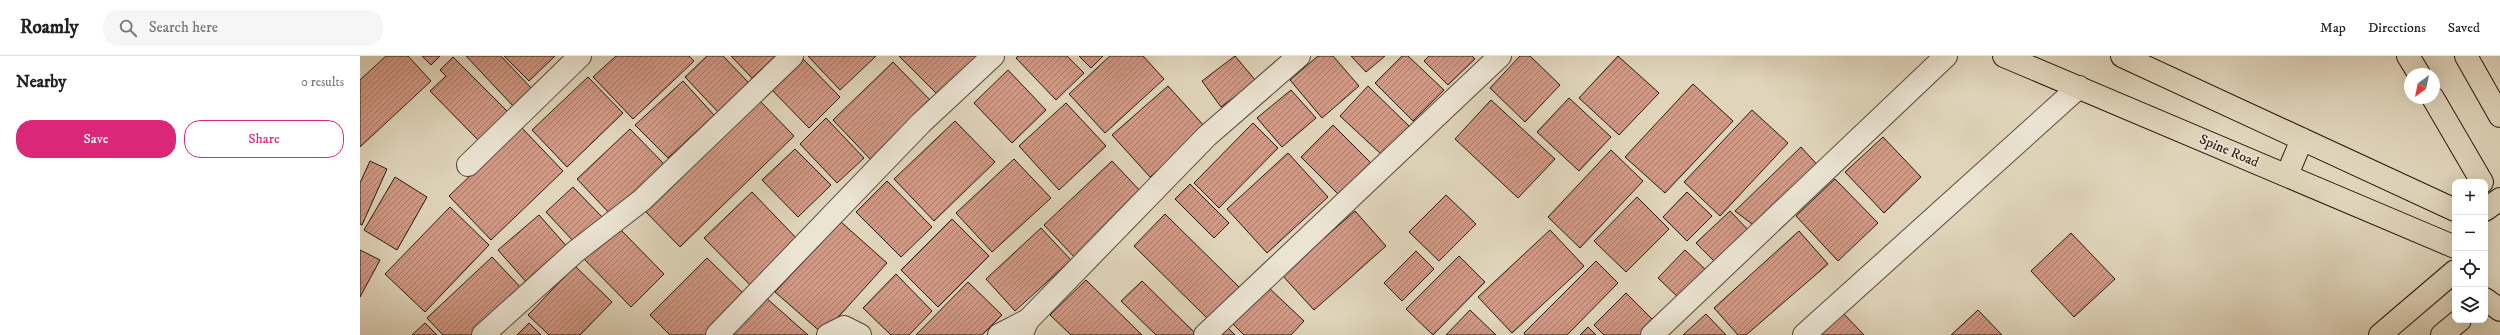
<!DOCTYPE html>
<meta charset="utf-8">
<style>
:root{--surface:#fff;--page:#f6f6f6;--text:#202124;--muted:#757577;--line:#e0e0e0;--accent:#db2777}
body{margin:0;font-family:"IM FELL DW Pica",serif;background:var(--page);color:var(--text)}
.controls{position:absolute;right:12px;bottom:12px;display:grid;overflow:hidden;border-radius:8px;box-shadow:0 4px 16px #0002}
.controls button{width:36px;height:36px;display:grid;place-items:center;padding:0;border:0;border-bottom:1px solid var(--line);background:var(--surface);color:var(--text);font:20px sans-serif}
.compass{position:absolute;left:2044px;top:12px;width:36px;height:36px;border-radius:50%;background:var(--surface);box-shadow:0 4px 16px #0002;rotate:213deg}
.list{margin:0;padding:0;list-style:none}
h2{display:flex;justify-content:space-between;align-items:center;height:52px;margin:0;padding:0 16px;font-size:17px}
h2 small{font-size:13px;font-weight:400;color:var(--muted)}
.actions{display:flex;gap:8px;padding:12px 16px}
.actions a{flex:1;padding:9px 0;border:1px solid var(--accent);border-radius:16px;text-align:center;font-size:14px;color:var(--accent)}
.actions .main{background:var(--accent);color:#fff}
.icon{flex:none;width:22px;height:22px;fill:none;stroke:currentColor;stroke-width:2;stroke-linecap:round;stroke-linejoin:round}
.map{position:relative;flex:none;width:2140px;height:279px;overflow:hidden}
header{display:flex;align-items:center;gap:24px;box-sizing:border-box;height:56px;padding:0 20px;background:var(--surface);border-bottom:1px solid var(--line)}
header strong{font-size:19px}
nav{display:flex;gap:22px;margin-inline-start:auto;font-size:14px}
.search{width:280px;height:36px;background:var(--page);display:flex;align-items:center;gap:10px;box-sizing:border-box;padding:0 14px;border-radius:16px;color:var(--muted);font-size:15px}
main{display:flex}
aside{flex:1;background:var(--surface)}
.map>svg:first-child{display:block}
</style>
<header>
<strong>Roamly</strong>
<div class="search"><svg class="icon" aria-label="search" viewBox="0 0 24 24"><circle cx="10" cy="10" r="6"/><path d="M15 15l6 6"/></svg>Search here</div>
<nav><a>Map</a><a>Directions</a><a>Saved</a></nav>
</header>
<main>
<aside>
<h2>Nearby<small>0 results</small></h2>
<ul class="list">
</ul>
<div class="actions"><a class="main">Save</a><a>Share</a></div>
</aside>
<div class="map">
<svg width="2140" height="279" viewBox="0 0 2140 279">
<defs>
<pattern id="building-hatch" width="6" height="6" patternUnits="userSpaceOnUse"><rect width="6" height="6" fill="#d09986"/><path d="M-1 1l2-2M0 6l6-6M5 7l2-2" fill="none" stroke="#a97c6c"/></pattern>
</defs>
<rect width="100%" height="100%" fill="#e0d5bb"/>
<filter id="stains"><feTurbulence type="fractalNoise" baseFrequency=".005" numOctaves="4"/><feColorMatrix values="0 0 0 0 .2 0 0 0 0 .09 0 0 0 0 .02 0 0 0 .5 -.17"/></filter>
<radialGradient id="worn" r=".72"><stop offset=".6" stop-color="#630" stop-opacity="0"/><stop offset="1" stop-color="#630" stop-opacity=".3"/></radialGradient>
<!-- building -->
<path fill="url(#building-hatch)" stroke="#281810" d="M26 0H48L71 25 0 91V24Z
M62 0H80L71 9Z
M106 0H141L174 35 155 52Z
M144 0H195L169 25Z
M256 0H329L334 5 273 63 233 21Z
M347 0H363L389 27 358 56 325 21Z
M371 0H416L392 22Z
M448 0H516L480 34Z
M539 0H622L580 41Z
M658 0H707L724 17 696 44 656 2Z
M719 0H743L731 12Z
M750 0H783L804 23 745 77 709 38Z
M875 0 896 25 861 51 842 25Z
M958 0H973L999 30 962 62 930 24Z
M991 0H1025L1006 16Z
M1042 0H1048L1084 34 1053 65 1015 27Z
M1069 0H1112L1115 3 1088 29 1064 5Z
M1160 0H1170L1200 29 1165 66 1130 32Z
M1258 0 1299 37 1259 79 1219 42Z
M93 1 148 56 119 85 70 35 86 20 80 14Z
M441 1 480 41 449 72 410 32Z
M533 6 573 47 512 105 473 64Z
M648 14 686 54 652 87 614 47Z
M228 21 263 57 207 111 172 74Z
M323 25 354 59 308 102 275 69Z
M1333 28 1373 65 1305 137 1265 101Z
M808 30 846 72 790 121 752 79Z
M1008 30 1049 70 1022 99 980 60Z
M931 34 956 62 922 91 897 62Z
M1209 42 1251 81 1219 115 1177 76Z
M399 44 434 80 320 191 285 155Z
M1131 44 1195 103 1158 142 1095 83Z
M706 47 746 90 699 134 659 90Z
M1392 54 1428 87 1360 160 1324 126Z
M466 62 504 102 477 127 440 88Z
M595 65 635 106 574 165 534 123Z
M893 67 918 92 859 152 834 127Z
M973 69 1012 108 980 140 941 101Z
M161 71 203 115 131 184 89 140Z
M270 73 305 109 252 160 217 123Z
M1523 81 1561 121 1524 157 1485 116Z
M1441 91 1463 115 1401 175 1375 155Z
M435 93 471 129 438 161 402 124Z
M1251 94 1283 125 1220 192 1188 161Z
M928 97 968 141 907 197 867 153Z
M654 103 691 142 632 196 596 157Z
M10 105 27 113 2 169 0 168V127Z
M752 105 784 139 716 203 684 169Z
M35 121 67 141 37 194 4 174Z
M1475 123 1518 167 1478 205 1436 160Z
M527 125 572 171 541 201 496 156Z
M830 128 869 167 854 182 815 143Z
M213 131 243 162 216 188 186 156Z
M392 136 442 188 395 234 344 182Z
M1327 136 1352 160 1327 185 1303 161Z
M1086 139 1116 168 1079 205 1049 176Z
M1277 141 1309 173 1266 216 1234 185Z
M90 151 129 189 65 256 25 218Z
M995 155 1026 190 954 254 922 219Z
M1370 155 1392 178 1359 210 1336 187Z
M805 158 879 231 848 263 774 190Z
M179 159 209 193 168 228 138 194Z
M592 163 629 200 578 251 541 214Z
M481 166 527 207 463 278 415 236Z
M258 171 304 218 271 251 224 203Z
M681 172 711 204 655 255 626 223Z
M1190 174 1224 210 1152 277 1118 241Z
M1439 175 1468 208 1386 279H1378L1354 252Z
M1711 177 1755 223 1714 261 1671 215Z
M0 194 20 204 0 241Z
M1325 194 1350 218 1323 246 1298 222Z
M1056 195 1074 213 1042 245 1024 227Z
M1099 200 1125 226 1073 279 1046 253Z
M132 201 163 234 115 279H83L67 262Z
M347 202 386 240 347 279H310L290 259Z
M1236 205 1258 227 1207 279H1165L1164 277Z
M215 210 252 246 220 279H189L168 259Z
M536 218 572 255 549 279H531L503 252Z
M726 224 782 279H711L690 259Z
M782 225 836 278 835 279H796L761 245Z
M608 226 642 259 622 279H556Z
M908 231 944 265 931 279H884L873 268Z
M1266 237 1294 265 1280 279H1244L1234 269Z
M404 240 448 279H373Z
M1110 254 1136 279H1086Z
M1618 254 1642 279H1591Z
M1483 257 1504 279H1459Z
M1346 258 1366 279H1323Z
M65 267 77 279H52Z
M169 267 181 279H157Z
M1228 271 1236 279H1220Z
M868 272 875 279H860Z"/>
<g fill="none" stroke-linecap="round" stroke-linejoin="round">
<!-- street casing -->
<g stroke="#56473b" stroke-width="24">
<path id="street" d="M108 109 220 0
M123 279 215 196 282 144 432 0
M357 279 561 67 633 0
M468 279 484 271 500 279
M639 279 668 264
M661 279 668 264 847 80 939 0
M845 279 1140 0
M1292 279 1586 0
M1444 279 1719 31"/>
</g>
<!-- primary casing -->
<g stroke="#281810" stroke-width="24">
<path id="primary" d="M1644 0 2095 191
M1762 0 2095 154
M2048 0 2059 18
M2106 0 2140 60
M2073 42 2122 126
M1927 119 1942 83
M2125 154 2140 143
M2125 243 2140 254
M2020 279 2095 215
M2082 279 2100 264"/>
</g>
<!-- street -->
<use href="#street" stroke="#ebe4d3" stroke-width="22"/>
<!-- primary -->
<use href="#primary" stroke="#e0d5bb" stroke-width="22"/>
</g>
<g text-anchor="middle" dominant-baseline="central" stroke-width="3.5" stroke-linejoin="round" paint-order="stroke">
<!-- street labels -->
<g font-size="14" fill="#281810" stroke="#ebe4d3">
<text transform="translate(1869 95) rotate(23)">Spine Road</text>
</g>
</g>
<rect width="100%" height="100%" filter="url(#stains)"/>
<rect width="100%" height="100%" fill="url(#worn)"/>
</svg>
<div class="controls">
<button>+</button>
<button>−</button>
<button><svg class="icon" aria-label="locate" viewBox="0 0 24 24"><circle cx="12" cy="12" r="6"/><path d="M12 2v4M12 18v4M2 12h4M18 12h4"/></svg></button>
<button><svg class="icon" aria-label="layers" viewBox="0 0 24 24"><path d="M12 4l9 5-9 5-9-5zM3 14l9 5 9-5"/></svg></button>
</div>
<svg class="compass" viewBox="-18 -18 36 36"><path d="M0-13l5 13h-10z" fill="#e53935"/><path d="M0 13l5-13h-10z" fill="#757577"/></svg>
</div>
</main>
